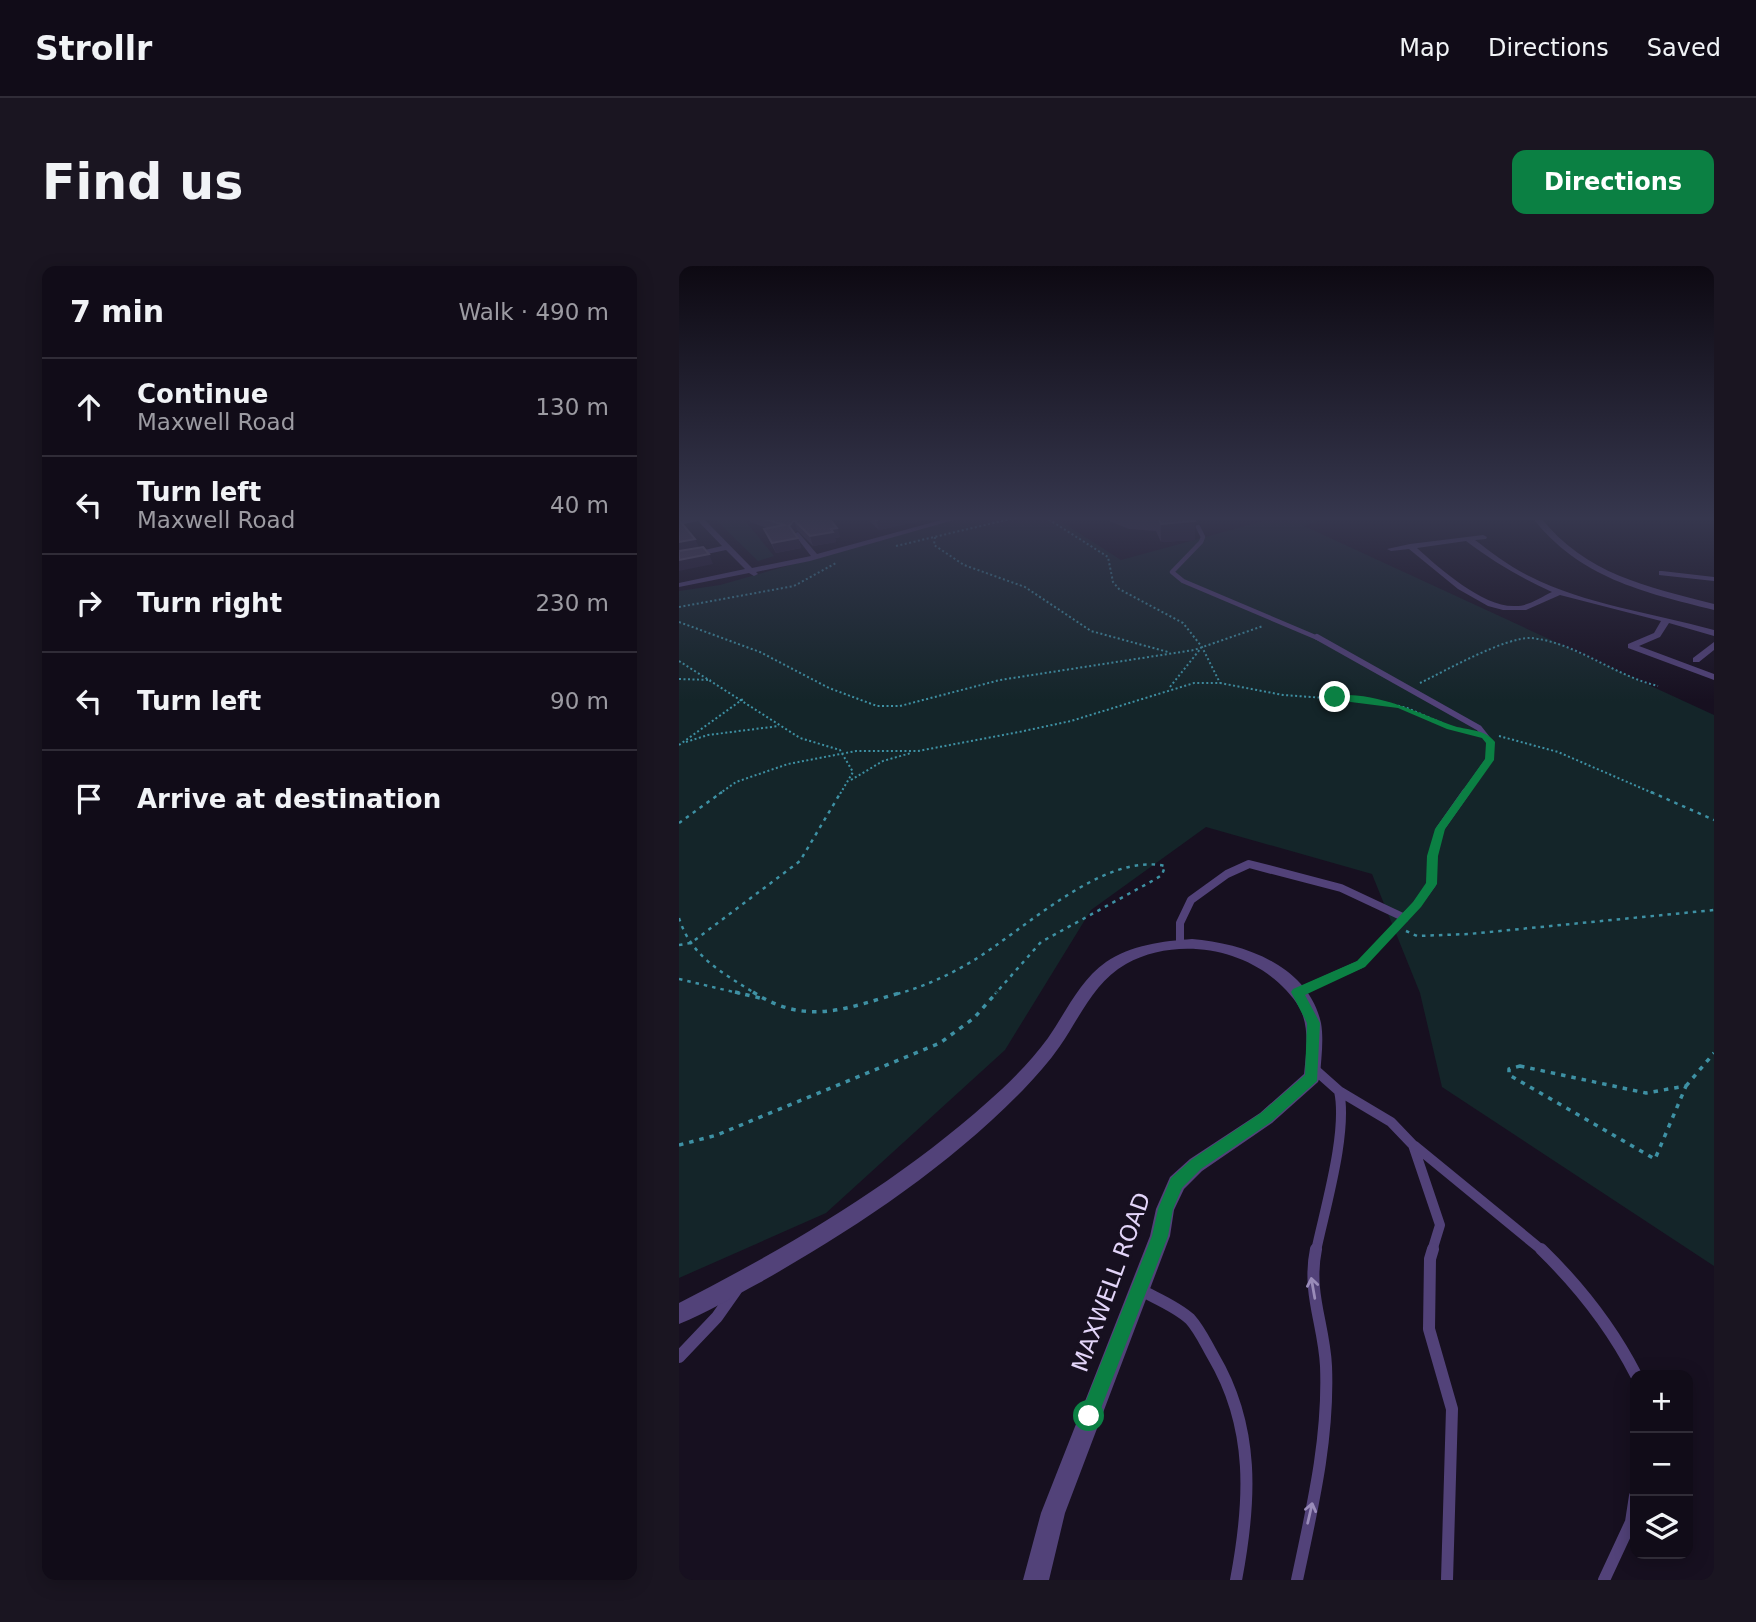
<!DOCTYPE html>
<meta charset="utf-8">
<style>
:root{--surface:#110c18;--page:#1a1521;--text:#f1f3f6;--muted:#9c9ba2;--line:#302c37;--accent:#0b8043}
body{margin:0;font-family:"DejaVu Sans",sans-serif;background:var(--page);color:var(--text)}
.controls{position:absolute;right:21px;bottom:21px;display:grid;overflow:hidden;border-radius:14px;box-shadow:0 4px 18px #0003}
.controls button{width:63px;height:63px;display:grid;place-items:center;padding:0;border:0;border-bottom:2px solid var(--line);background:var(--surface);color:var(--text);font:35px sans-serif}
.stop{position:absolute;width:21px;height:21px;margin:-16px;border:5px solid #0b8043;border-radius:50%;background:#fff}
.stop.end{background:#0b8043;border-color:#fff;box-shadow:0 2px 7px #0008}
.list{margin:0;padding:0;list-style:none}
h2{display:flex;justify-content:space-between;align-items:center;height:91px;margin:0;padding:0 28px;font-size:30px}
h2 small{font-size:23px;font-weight:400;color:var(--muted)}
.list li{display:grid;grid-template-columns:46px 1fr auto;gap:21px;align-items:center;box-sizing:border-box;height:98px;padding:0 28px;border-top:2px solid var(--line)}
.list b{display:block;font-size:26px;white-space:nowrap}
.list p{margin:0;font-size:23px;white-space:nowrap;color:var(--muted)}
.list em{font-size:23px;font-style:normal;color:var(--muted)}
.icon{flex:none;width:38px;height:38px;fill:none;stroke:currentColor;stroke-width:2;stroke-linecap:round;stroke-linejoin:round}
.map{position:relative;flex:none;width:1035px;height:1314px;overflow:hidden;border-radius:14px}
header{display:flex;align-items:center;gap:42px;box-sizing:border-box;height:98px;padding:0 35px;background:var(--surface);border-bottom:2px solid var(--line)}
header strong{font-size:33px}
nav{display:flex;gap:38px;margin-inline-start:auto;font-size:24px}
.intro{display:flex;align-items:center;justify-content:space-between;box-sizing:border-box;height:168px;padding:0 42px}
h1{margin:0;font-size:49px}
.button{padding:18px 32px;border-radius:14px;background:var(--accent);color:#fff;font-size:24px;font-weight:700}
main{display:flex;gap:42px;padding:0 42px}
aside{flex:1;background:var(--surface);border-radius:14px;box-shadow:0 4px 18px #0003}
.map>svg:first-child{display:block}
</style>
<header>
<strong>Strollr</strong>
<nav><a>Map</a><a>Directions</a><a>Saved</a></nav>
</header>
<div class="intro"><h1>Find us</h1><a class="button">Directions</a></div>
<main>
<aside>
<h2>7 min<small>Walk · 490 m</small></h2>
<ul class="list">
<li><svg class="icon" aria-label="ahead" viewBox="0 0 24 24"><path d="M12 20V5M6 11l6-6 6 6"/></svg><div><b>Continue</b><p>Maxwell Road</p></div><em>130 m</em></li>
<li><svg class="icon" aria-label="left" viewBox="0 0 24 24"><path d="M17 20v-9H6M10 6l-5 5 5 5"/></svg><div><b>Turn left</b><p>Maxwell Road</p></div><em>40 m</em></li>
<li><svg class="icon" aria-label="right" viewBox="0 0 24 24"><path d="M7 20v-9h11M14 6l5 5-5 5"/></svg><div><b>Turn right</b></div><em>230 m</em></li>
<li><svg class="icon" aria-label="left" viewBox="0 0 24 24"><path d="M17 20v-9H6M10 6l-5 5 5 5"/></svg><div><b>Turn left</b></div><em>90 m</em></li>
<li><svg class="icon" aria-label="arrive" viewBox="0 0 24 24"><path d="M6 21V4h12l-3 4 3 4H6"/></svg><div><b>Arrive at destination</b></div></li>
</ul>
</aside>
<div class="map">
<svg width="1035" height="1314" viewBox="0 0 1035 1314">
<rect width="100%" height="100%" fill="#171020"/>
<!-- green -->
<path fill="#142529" d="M34 251H63L95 290 79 295Z
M281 251H375L442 294 599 251H650L625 260 1035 449V1000L763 821 741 727 693 608 527 561 412 644 326 784 147 947 0 1012V325L41 319Z"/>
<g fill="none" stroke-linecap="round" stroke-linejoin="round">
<!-- path-far2 -->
<path stroke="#3e91a4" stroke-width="2" stroke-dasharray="2 2.5" stroke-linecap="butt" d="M366 251 429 291 434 316 440 323 504 357 523 381 541 417
M256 271 255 279 285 299 346 321 412 365 489 386
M217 280 340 251
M0 341 115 320 157 297
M0 356 81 386 150 422 198 440H221L321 414 515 384 584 360
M0 395 121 472 161 484 174 506 161 528
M0 413 32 414
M741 417C766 405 826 371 852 372 896 376 936 410 979 420
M491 421 522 382
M820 470 879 486 976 528
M7 476 29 469 100 460
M0 479 64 433
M172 514 204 495 232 487
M40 528 57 516 109 498 177 485H239L340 466 392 455 515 417H541L604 429 703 436 728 442 779 464"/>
<!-- path-far1 -->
<path stroke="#3e91a4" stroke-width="2.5" stroke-dasharray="3.5 5" stroke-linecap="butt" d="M972 526 1035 554
M0 557 43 526
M0 652C12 691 44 707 77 728
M727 665 738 670 790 668 1035 644
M0 679 12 677 121 595 162 526
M0 713 63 728
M218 728C244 721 268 710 292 696 344 665 424 586 486 600L483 609 475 614 362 676 316 728"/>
<!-- path -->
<path stroke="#3e91a4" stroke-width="3.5" stroke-dasharray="4.5 6" stroke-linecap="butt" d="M56 726 81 732
M74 726C128 761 168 742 224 726
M841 800 967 827 1007 820 976 893 830 809V803Z
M1007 820 1035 787
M0 879 38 869 261 777 295 752 318 726"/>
<!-- lane-far4 -->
<path stroke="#524279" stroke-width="4.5" d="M519 261 524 271 522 276 493 306 504 315 641 373"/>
<!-- lane-far3 -->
<path stroke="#524279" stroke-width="6" d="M638 371 800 462 811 476 810 493 785 528"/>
<!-- lane-far2 -->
<path stroke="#524279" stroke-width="8" d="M501 678V657L512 634 548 608 570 598 662 622 726 652
M619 726 682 698 738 638 753 618 754 590 761 563 787 526"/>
<!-- lane-far1 -->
<path stroke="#524279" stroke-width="10" d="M633 801 660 825 712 856 734 879 761 959 753 985
M736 880 864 985
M637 985C646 942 669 866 660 825"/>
<!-- lane -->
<path stroke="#524279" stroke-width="12" d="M754 983 751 993 750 1063 773 1143 768 1314
M862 983C901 1021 932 1060 957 1109
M460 1023C476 1032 497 1040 511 1053 521 1064 527 1078 534 1090 576 1161 572 1235 557 1314
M0 1091 38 1051 57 1024
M618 1314C633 1243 650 1173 647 1100 645 1058 628 1027 637 983
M925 1314 952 1256 956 1230"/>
<!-- street -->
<path fill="#524279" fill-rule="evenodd" d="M15 251H23L73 302 132 290 115 268 119 266 138 288 273 251H285L131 295 77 306 79 308 75 310 70 307 0 321V317L66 303 47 284 0 294V290L43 280 19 255 0 259V255Z
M853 251H861C908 309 966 320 1035 338V344C964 326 900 312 853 251Z
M804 269 808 271 807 273 796 274C813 287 830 300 850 310 907 339 974 347 1035 364V370L990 357 981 371 960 380 1035 408V414L949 382V378L975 367 982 355 881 329 847 344H824L809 340 779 323 730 283 712 285 708 283 731 278ZM787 275C815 296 842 312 873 326 862 331 850 340 837 340 805 342 761 303 738 282Z
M983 305 1035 311V315L980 309V305Z
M1035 376V384L1020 396H1014V392Z
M513 673C564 677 629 699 642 757 645 774 642 793 641 811L639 816 593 857 523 905 505 923 495 944 491 970 386 1247 370 1314H344L362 1247 471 970 477 943 491 911 511 893 581 847 625 808C627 789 630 769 624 750 621 740 614 732 607 724 568 682 498 670 447 698 415 716 401 751 381 780 370 796 357 810 344 824 268 902 174 964 80 1017 54 1031 27 1047 0 1058V1037C115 978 228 911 323 823 340 807 356 790 369 772 387 746 401 714 427 696 452 679 484 675 513 673Z"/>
</g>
<!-- wall -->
<path fill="#3a2c4c" d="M69 251H149L158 262 161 271 156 272 157 276 134 280 118 264 115 267 119 272 122 282 97 287 89 272 85 263 88 262 71 256Z
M186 251H258L200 264Z
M429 251H520L516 254V274L482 276 477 265 450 263 430 255Z"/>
<!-- shaded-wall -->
<path fill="#241933" d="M210 251H258L200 264 197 254Z
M509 251H520L515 255H516V274L482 276V258Z
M115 254 118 264 113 270 110 260Z
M158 262 161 271 156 272 157 276 134 280 131 270Z
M119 272 122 282 97 287 93 277Z
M16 273 21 283 0 287V276Z
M30 288 34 298 0 305V294Z"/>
<!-- building -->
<path fill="#4c3e5f" stroke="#645677" stroke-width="2" d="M80 251H149L158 262 152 263 154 266 131 270 115 254 110 260 119 272 93 277 85 263 105 259Z
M194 251H210L197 254Z
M479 251H514L516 255 482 258Z
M0 254 16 273 0 276Z
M24 281 30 288 0 294V285Z"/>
<!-- one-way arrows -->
<defs><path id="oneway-shaft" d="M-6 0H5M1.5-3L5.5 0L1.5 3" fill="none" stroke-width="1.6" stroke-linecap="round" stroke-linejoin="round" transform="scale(1.75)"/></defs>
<g stroke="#9a8cb9">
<use href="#oneway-shaft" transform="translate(634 1022) rotate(-100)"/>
<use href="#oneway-shaft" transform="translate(631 1247) rotate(-77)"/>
</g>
<!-- sky -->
<linearGradient id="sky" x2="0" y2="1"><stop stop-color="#0d0912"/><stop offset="0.58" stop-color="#36374e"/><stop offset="1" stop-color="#36374e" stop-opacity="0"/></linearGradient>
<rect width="1035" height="435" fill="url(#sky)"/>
<!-- route -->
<path fill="#0b8043" d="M653 429C697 426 733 444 772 459 788 465 805 462 816 476L815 494 766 563 759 590 758 618 742 641 686 701 626 729 641 757 638 815 592 856 522 903 503 922 494 943 489 970 419 1150 417 1157 410 1160 404 1157 401 1150 473 970 479 943 492 912 512 894 582 847 626 809 628 757 612 726 614 723 678 695 734 636 747 617 748 590 756 563 806 493 807 477 803 472 768 463 719 442 656 434Z"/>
<g text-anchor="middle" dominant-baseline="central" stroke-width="6" stroke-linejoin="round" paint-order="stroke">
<!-- near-street labels -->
<g font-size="23" fill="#e3d5f9" stroke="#171020">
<text transform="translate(432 1016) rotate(-70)">MAXWELL ROAD</text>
</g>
</g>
</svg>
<div class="controls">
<button>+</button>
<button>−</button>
<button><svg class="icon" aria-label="layers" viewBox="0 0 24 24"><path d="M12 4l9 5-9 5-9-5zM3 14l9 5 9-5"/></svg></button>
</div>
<div class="stop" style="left:410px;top:1150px"></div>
<div class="stop end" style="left:656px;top:431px"></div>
</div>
</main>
